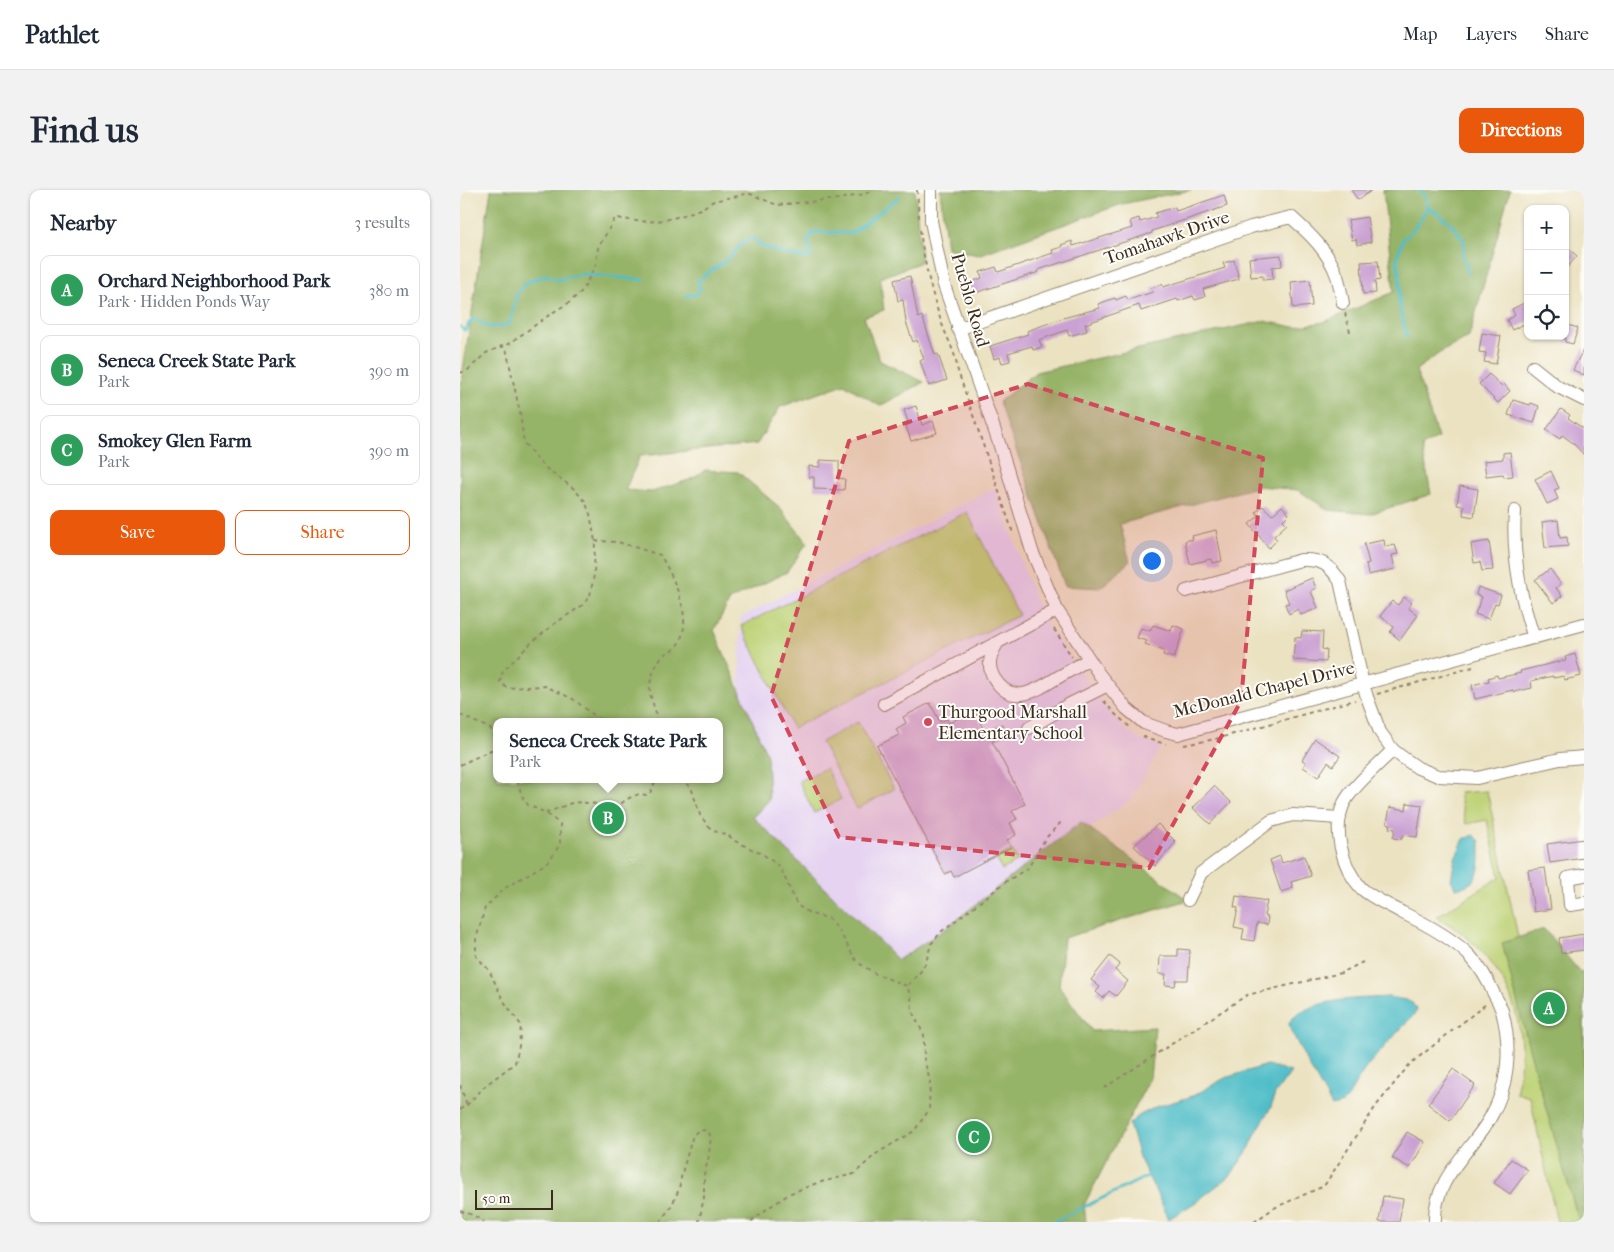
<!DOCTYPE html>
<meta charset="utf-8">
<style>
:root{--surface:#fff;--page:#f2f2f3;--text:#1f2937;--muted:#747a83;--line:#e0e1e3;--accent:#ea580c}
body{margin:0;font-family:"IM FELL French Canon",serif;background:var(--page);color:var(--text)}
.controls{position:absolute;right:15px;top:15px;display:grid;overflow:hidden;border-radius:10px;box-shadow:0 1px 4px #0004}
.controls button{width:45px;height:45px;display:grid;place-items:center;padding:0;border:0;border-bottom:1px solid var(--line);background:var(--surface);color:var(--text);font:25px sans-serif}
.scale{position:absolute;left:15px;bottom:12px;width:78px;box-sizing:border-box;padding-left:5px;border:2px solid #3b2a1e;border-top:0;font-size:14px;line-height:18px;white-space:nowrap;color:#3b2a1e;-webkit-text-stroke:4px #fdfcf7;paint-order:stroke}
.you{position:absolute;left:691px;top:370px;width:18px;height:18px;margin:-12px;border:4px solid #fff;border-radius:50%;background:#1a73e8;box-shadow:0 0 0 8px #1a73e833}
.badge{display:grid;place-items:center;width:32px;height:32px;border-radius:50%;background:var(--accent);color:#fff;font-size:16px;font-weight:700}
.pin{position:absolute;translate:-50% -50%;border:2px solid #fff;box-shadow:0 1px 5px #0006}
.popup{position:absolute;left:33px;top:528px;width:230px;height:65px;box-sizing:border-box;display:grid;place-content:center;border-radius:10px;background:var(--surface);filter:drop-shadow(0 1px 4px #0005);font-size:16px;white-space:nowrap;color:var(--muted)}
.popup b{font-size:19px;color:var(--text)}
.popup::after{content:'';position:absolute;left:50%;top:100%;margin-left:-10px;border:10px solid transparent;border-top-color:var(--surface)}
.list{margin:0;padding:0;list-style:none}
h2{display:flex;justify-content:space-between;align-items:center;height:65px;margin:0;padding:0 20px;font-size:21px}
h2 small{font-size:16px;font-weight:400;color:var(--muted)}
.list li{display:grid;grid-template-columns:32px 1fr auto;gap:15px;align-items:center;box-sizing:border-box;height:70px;margin:0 10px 10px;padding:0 10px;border:1px solid var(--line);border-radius:10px}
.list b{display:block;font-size:19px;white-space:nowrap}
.list p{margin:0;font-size:16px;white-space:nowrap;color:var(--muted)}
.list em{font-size:16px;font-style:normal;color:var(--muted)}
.actions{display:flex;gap:10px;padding:15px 20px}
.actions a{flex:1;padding:11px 0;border:1px solid var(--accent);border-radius:10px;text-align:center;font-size:18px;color:var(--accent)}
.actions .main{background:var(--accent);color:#fff}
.icon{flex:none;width:28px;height:28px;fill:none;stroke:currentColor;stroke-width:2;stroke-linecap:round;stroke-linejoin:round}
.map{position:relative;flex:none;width:1124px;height:1032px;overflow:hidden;border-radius:10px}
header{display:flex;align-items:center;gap:30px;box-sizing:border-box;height:70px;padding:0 25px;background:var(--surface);border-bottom:1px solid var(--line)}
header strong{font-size:24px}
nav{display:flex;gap:28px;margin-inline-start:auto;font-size:18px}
.intro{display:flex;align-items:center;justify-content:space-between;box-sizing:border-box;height:120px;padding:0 30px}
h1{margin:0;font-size:35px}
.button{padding:12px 22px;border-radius:10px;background:var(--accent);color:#fff;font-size:18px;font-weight:700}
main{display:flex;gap:30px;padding:0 30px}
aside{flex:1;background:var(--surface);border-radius:10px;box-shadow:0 1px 4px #0004}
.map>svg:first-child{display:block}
</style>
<header>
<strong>Pathlet</strong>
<nav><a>Map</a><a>Layers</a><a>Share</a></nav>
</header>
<div class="intro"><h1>Find us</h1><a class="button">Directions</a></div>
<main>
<aside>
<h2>Nearby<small>3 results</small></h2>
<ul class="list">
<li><span class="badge" style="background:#2e9e5b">A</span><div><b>Orchard Neighborhood Park</b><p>Park · Hidden Ponds Way</p></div><em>380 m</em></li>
<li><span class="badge" style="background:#2e9e5b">B</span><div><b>Seneca Creek State Park</b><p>Park</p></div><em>390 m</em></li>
<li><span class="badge" style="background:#2e9e5b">C</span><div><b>Smokey Glen Farm</b><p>Park</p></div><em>390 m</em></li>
</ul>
<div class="actions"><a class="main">Save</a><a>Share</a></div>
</aside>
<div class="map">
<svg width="1124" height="1032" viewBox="0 0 1124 1032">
<rect width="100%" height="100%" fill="#fdfcf7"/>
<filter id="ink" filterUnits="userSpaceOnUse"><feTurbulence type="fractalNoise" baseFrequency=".02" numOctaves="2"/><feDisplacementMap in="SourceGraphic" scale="10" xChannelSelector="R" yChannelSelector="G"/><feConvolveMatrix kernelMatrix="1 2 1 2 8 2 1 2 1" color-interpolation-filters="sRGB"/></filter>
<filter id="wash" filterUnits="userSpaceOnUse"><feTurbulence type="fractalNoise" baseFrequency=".0096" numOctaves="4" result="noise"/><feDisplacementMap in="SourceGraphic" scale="20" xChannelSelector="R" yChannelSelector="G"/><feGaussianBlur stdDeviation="1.12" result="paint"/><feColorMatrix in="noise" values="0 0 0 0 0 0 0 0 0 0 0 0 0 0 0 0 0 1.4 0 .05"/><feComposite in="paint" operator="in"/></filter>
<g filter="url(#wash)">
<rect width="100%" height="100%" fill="#ebe2c1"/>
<!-- built -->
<path fill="#e5d3f1" d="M535 298 574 407 590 439 649 522 667 541 681 550 701 557 670 610 439 770 251 589H259L278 555 281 427Z"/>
<!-- green -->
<path fill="#bdd276" stroke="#7c7e4a" d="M507 322 559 425 333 538 281 436Z
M398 532 434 599 397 619 361 552Z
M366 578 381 609 354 623 339 591Z
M1027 601 1068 794 1124 781V1032H1097L1070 907 1056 903C1074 830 1043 762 976 727L1040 687 1027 630 1006 634 999 603Z
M552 660 558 671 542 680 536 668Z"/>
<!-- forest -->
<path fill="#96b467" stroke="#686f42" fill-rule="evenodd" d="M31 0H455L461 72 420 88 424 120 404 127 420 171 464 192 420 216 384 194 320 217 297 254 180 266 165 300 192 302 232 289 245 280 278 282 319 317 347 353 327 382 270 410 254 440 307 565 309 610 293 627 438 770 482 741 621 632 728 710 604 748 599 796 632 841 695 837 690 888 624 1015 626 1032H0V199ZM37 532H259V589H37Z
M480 0H731L662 14 518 65 487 58Z
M923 0H1050L1009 147 981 162 956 180 978 248 962 257 971 304 910 324 868 320 838 300 800 296 660 334 670 372 640 398 605 396 539 212 576 182 804 131 834 137 864 132 934 102Z
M1084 739 1124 787V1032H1119L1075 881 1042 753Z"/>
<!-- water -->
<path fill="#4fbdc7" stroke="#457472" d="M1013 645 1020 651C1020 673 1023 695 996 698L991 690 995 668 1004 649Z
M929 807 951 811 957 821 907 876 895 894 888 908 883 913 872 916 848 874 830 838 829 832C852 807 898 809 929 807Z
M807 875 831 882 815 904 811 917 796 943 790 957 771 985 736 1012 709 1029 679 967 669 934 680 925 696 917 733 906 765 888Z"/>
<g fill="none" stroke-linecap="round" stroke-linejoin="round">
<!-- stream -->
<path stroke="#4fbdc7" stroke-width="3" d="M958 0 966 6 967 16C985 28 995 34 1005 54L1002 66 1006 72 1007 85
M225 106 237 104 240 99 238 91C246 84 255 78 264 72 274 64 278 54 291 48L297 51 299 55C314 60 333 69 350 67L351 59 347 53 353 42 392 43 439 7
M0 136 4 140H6L9 133 14 129 17 130 28 137 45 136 51 131 57 103 67 92 87 85 97 90 121 84 184 90
M947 147 939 113 940 91 937 68 943 49 952 41 962 27 967 16
M593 1032 688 986"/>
</g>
<g id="blocks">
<!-- building -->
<path fill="#caa1d3" d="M891 0H912L898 10Z
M764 5 767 16 692 41V43L578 80 579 82 512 104 508 93 522 88 520 82 536 77 538 82 593 63 592 60 602 57 601 55 612 51 613 56 672 38 670 31 679 28 680 32 697 27 695 23 715 17 716 21Z
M907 27 911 52 897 55 896 49 892 50 888 30Z
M1105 55 1117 66 1105 80Z
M821 65 822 76 812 77 813 89 803 90V86L791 87 789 68Z
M774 70 779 89 743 99 745 107 735 110 733 106 718 111 717 109 681 121 679 115 625 134 627 141 609 146 607 140 579 150 582 157 573 160 572 156 548 163 550 171 542 173 540 167 534 169 530 156 568 144 567 141 603 128 640 118 638 114 655 108 656 110 666 106 668 110 693 102 691 98 702 94 703 97 765 78 763 73Z
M918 71 920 90 915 91 916 103 903 104 901 72Z
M450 86 458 128 462 126 475 165 478 164 487 190 469 196 460 171 464 169 457 150 453 152 446 132 443 110 438 111 434 90Z
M850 90 852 116 833 118 831 92Z
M1068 111V132L1052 140 1047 130 1055 125 1052 119Z
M1105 134 1118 138 1113 154 1105 152Z
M1022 143 1041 146 1036 174 1024 172 1026 163 1019 162Z
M1124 158V185L1113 180Z
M1029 184 1042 196 1044 194 1050 201 1038 213 1019 194Z
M1053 210 1070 215 1071 213 1079 216 1074 233 1048 225Z
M456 216 462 235 473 231 477 243 451 251 446 236 449 235 444 220Z
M1101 219 1110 225 1108 228 1124 239V265L1113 253 1102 245 1100 249 1086 240Z
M1050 262 1053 286 1044 287 1043 284 1026 286 1024 271 1043 269V263Z
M360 270 379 271V288L385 289 384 300 354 299V287H349V276L360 277Z
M1091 281 1099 298 1094 300 1098 309 1087 314 1075 289Z
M1000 296 1018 299 1014 327 1003 325 1004 316 997 315Z
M803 316 812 325 822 316 829 324 823 330 827 334 814 346 817 350 809 358 789 334 799 326 796 322Z
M1098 330 1100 348 1107 347 1108 356 1085 358 1082 332Z
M756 340 762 371 752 373 751 369 730 374 725 351 733 349 732 346Z
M924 350 925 357 935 355 938 364 932 365 935 379 908 385 906 374 909 373 904 354Z
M1029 351 1033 380 1022 381 1020 372 1014 373 1011 354Z
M1090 379 1101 394 1096 398 1102 406 1093 413 1075 390Z
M852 388 856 398 851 401 858 418 841 425 838 419 829 424 825 414 829 413 824 400Z
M1018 397 1041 405 1038 414 1035 413 1029 429 1015 424 1022 407 1016 405Z
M944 407 952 413 948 418 958 425 940 450 930 442 934 437 920 426 932 411 938 415Z
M693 435 711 441 713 435 724 439 714 468 703 465 704 461 685 454 687 451 677 448 681 438 690 441Z
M842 441 863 442 862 459 867 460 866 472 833 470 835 447 841 448Z
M1115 464 1121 486 1105 490 1104 486 1093 488V486L1071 491 1072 498 1054 502 1053 500 1015 509 1012 495 1029 491 1028 488 1037 485 1038 488 1061 483 1060 481 1106 470 1105 467Z
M470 513 480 532 487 529 489 533 514 520 525 543 542 534 547 544 532 551 565 614 552 621 557 629 550 633 556 645 547 650 551 657 494 687 491 681 485 684 417 556 439 545 436 539 446 533 443 527Z
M855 549 880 566 873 576 868 572 858 587 843 577 846 572 842 570Z
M754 596 771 612 750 634 733 618Z
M947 613 962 615 957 647 942 645V649L933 648 935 639 929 638 930 634 927 633 930 617 946 620Z
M698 634 716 652 695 676 674 656Z
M1124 649V668L1090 673 1087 654Z
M820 666 822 673 844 666 851 686 831 692 833 698 821 702 810 670Z
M1085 678 1091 719 1074 722 1068 680Z
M776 706 807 711 804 726 808 727 807 735 797 733 794 751 782 749 784 739 774 737 778 718 774 717Z
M1124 744V760L1101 763 1099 748Z
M718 759 730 760 728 790H716L715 796 705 795 706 784H699L700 766H718Z
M650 766 660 774 655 780 668 791 656 806 649 801 643 808 636 802 640 797 631 790Z
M993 879 1015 895 990 931 968 914Z
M947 942 965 952 950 978 932 968Z
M1051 969 1068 980 1050 1004 1034 993Z
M923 1006 943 1009 939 1032H919Z"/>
</g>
</g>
<g filter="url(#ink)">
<use href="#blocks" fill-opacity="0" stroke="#938670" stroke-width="1"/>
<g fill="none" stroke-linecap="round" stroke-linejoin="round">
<!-- minor casing -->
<g stroke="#938670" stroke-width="14">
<path id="minor" d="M471 0V31L484 95 539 253 572 361 597 420 639 484 666 518 684 533 706 541 718 544 1124 434
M498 139 791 37 831 27C850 44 869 62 877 86 880 95 881 104 883 113
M1073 177 1098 197 1124 210
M1055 321C1052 364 1060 407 1074 448
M726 401 841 370C861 369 869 374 880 391L903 494 907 507 920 542 933 560 942 567 958 578 978 586 1017 588 1100 569 1124 567
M538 452C531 463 526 475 534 488 551 516 574 502 595 489 606 483 618 476 629 469
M424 514 597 420
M569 538 608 515 648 495
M933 560C920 573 892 597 884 613 872 639 882 677 901 698 910 707 931 716 943 723 964 733 993 749 1010 766 1020 777 1028 790 1034 804 1037 809 1040 815 1042 821 1052 858 1049 897 1029 930 1009 963 973 990 975 1032
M1124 685 1108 688 1110 715 1124 713
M728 710 741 683 811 631 833 625 880 628"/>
</g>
<!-- path -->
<path stroke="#938670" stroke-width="2" stroke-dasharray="4 4" stroke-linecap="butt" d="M457 0 459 28
M460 40C464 72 471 101 481 131 486 147 496 162 497 178L553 343
M885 123 890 142
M40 156 46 158 60 223 64 253 83 276 113 298 125 311 130 324 135 351 134 385 130 406 123 415 94 434 70 454 43 481 40 492 47 498 85 496 113 509 143 532
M0 183 8 180 26 163 50 153 92 123 110 112 123 100 136 74 138 58 154 30 158 28C191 35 209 31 240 19 245 17 249 13 254 11 265 8 277 7 288 3L317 15 378 9 405 4 412 0
M135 351 158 352 200 365C214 388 237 434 215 458 213 461 209 461 205 464 197 470 192 484 190 494 188 507 197 519 197 532
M594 439 612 467
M917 504 1013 477
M644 511 654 523 672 539
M0 525 31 539 37 553
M683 546 691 550 706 554
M724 555 756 549 895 510
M0 575 31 560H37
M220 589 231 597 240 625 249 637 254 641 268 645 275 651 304 665 320 677 337 715 351 724 368 728 378 739 397 772 416 784 447 796 451 807 452 821 464 845V869L470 891 469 920 454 941 416 964 394 984 357 993 331 1003 308 1018 290 1032
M86 623 114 612 139 614 152 619 157 617 167 609 179 604 186 605 190 603 196 590
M448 795 461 781 466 772 471 754 482 741 547 691 568 678 585 649 602 631
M0 895 7 915
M644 898 787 805 881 783 903 772
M0 920 7 915 26 895 55 873 59 856 61 835 43 810 29 780 16 766V749L25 718 45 698 85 674 95 663 100 653V634L86 623 68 615 62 606 57 589
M0 1021 13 1025 24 1032
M200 1032 212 1015 219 999 222 983 233 945 238 941 244 940 249 943 251 947 248 971 244 984V1007L239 1032
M794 1032 814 1018 864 996 916 916 950 874 1026 814"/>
<!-- minor -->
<use href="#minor" stroke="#fff" stroke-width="12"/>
</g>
</g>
<!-- marked area -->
<path fill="#d1495b" fill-opacity="0.2" stroke="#d1495b" stroke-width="4" stroke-dasharray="10 6" stroke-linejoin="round" d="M568 194 803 268 781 511 689 678 379 647 311 506 389 251Z"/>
<!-- markers -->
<circle fill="#d1495b" stroke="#fdfcf7" stroke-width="2" cx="468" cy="532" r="5"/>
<g text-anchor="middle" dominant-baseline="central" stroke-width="4" stroke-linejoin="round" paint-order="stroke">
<!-- street labels -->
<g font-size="18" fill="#3b2a1e" stroke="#fdfcf7">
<text transform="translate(707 48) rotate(-19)">Tomahawk Drive</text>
<text transform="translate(510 110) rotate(74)">Pueblo Road</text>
<text transform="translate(804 500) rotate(-14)">McDonald Chapel Drive</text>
</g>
<!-- poi labels -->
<g font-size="18" fill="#3b2a1e" stroke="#fdfcf7" text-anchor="start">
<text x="478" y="522">Thurgood Marshall<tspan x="478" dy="21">Elementary School</tspan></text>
</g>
</g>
</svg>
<div class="controls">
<button>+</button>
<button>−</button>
<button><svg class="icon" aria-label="locate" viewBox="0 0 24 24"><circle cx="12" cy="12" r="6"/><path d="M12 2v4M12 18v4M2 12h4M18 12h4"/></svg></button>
</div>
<div class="scale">50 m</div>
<div class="you"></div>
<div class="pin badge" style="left:1089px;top:818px;background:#2e9e5b">A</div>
<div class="pin badge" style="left:148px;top:628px;background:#2e9e5b">B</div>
<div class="popup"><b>Seneca Creek State Park</b>Park</div>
<div class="pin badge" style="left:514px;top:947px;background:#2e9e5b">C</div>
</div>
</main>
